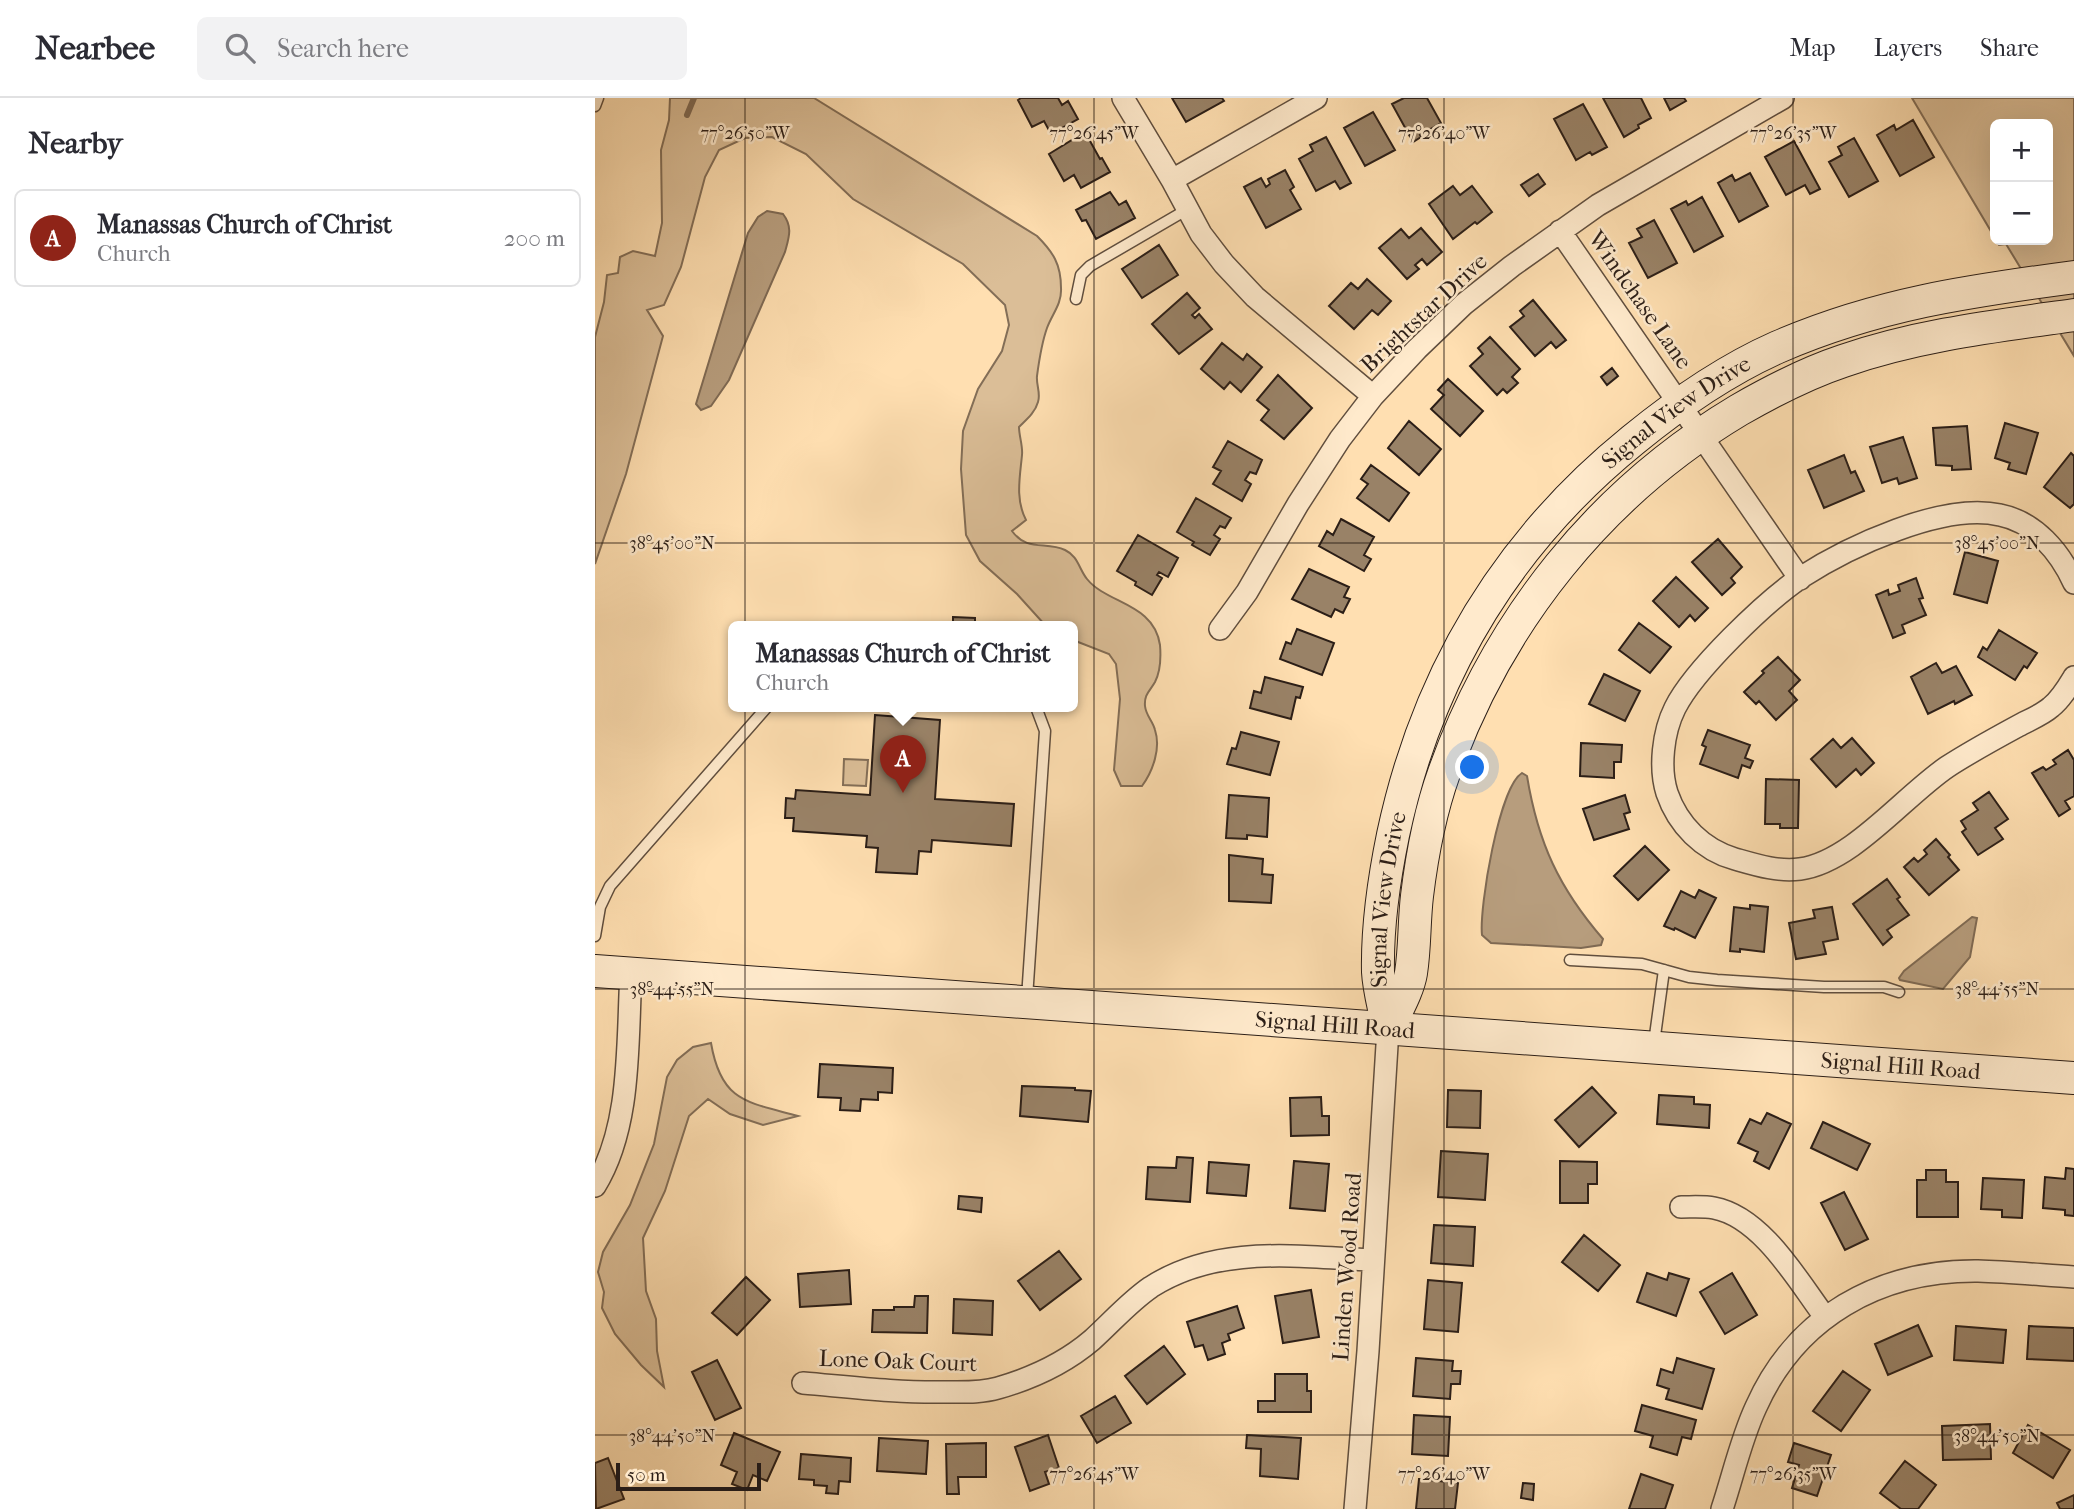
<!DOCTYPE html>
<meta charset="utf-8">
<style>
:root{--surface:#fff;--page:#f2f2f3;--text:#2b2b33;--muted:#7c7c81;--line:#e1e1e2;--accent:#8f2418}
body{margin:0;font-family:"IM FELL French Canon",serif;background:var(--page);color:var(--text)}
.controls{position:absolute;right:21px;top:21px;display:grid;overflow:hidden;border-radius:10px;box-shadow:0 7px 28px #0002}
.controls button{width:63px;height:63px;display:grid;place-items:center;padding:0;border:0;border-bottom:2px solid var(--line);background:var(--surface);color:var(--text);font:35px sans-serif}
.scale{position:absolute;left:21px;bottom:18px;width:145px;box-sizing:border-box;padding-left:7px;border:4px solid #2b1e17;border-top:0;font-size:19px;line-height:24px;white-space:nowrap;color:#2b1e17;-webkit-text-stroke:5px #ffeacc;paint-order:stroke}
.you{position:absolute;left:878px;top:670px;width:24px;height:24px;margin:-18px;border:5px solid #fff;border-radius:50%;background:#1a73e8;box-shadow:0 0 0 10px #1a73e833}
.badge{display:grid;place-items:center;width:46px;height:46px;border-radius:50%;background:var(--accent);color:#fff;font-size:23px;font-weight:700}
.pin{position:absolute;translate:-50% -58px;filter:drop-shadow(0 2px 4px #0008)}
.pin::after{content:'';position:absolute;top:37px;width:24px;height:21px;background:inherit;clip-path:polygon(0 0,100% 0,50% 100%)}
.popup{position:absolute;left:133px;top:523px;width:350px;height:91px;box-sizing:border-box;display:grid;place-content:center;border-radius:10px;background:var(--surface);filter:drop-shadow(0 2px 5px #0005);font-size:23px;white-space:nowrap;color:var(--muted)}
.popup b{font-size:26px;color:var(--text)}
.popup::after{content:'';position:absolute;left:50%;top:100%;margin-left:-14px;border:14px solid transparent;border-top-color:var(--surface)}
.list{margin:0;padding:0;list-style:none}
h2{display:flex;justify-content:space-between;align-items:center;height:91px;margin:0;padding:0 28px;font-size:30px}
h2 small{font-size:23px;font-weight:400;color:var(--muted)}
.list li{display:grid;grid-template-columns:46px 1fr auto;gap:21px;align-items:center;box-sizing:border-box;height:98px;margin:0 14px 14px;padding:0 14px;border:2px solid var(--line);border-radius:10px}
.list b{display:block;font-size:26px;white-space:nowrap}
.list p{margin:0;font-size:23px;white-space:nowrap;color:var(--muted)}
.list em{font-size:23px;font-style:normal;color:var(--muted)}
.icon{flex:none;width:38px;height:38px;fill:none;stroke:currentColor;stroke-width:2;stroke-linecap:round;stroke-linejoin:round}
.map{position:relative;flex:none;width:1479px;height:1411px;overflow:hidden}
header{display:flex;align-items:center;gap:42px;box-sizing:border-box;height:98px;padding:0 35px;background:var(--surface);border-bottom:2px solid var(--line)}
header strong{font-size:33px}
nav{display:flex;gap:38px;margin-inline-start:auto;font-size:24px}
.search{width:490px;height:63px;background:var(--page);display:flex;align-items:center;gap:18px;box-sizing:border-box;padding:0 24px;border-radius:10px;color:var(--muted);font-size:26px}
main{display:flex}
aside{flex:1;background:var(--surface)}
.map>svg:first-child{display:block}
</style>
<header>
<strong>Nearbee</strong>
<div class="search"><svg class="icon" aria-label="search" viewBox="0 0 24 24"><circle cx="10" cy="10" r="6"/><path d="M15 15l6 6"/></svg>Search here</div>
<nav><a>Map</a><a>Layers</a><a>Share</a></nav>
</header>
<main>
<aside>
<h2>Nearby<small></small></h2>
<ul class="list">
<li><span class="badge">A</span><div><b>Manassas Church of Christ</b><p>Church</p></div><em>200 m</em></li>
</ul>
</aside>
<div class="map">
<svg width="1479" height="1411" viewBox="0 0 1479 1411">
<rect width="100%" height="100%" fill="#ffdfb1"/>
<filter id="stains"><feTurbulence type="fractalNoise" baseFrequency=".00286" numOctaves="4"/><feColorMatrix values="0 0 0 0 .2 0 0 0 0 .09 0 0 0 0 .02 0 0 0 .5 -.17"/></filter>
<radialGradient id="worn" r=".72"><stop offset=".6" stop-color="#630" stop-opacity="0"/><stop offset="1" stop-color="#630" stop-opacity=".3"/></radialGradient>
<!-- green -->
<path fill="#dbbe97" stroke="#836e57" stroke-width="2" d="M75 0H219L442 138C458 154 466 166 466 190 467 206 457 216 452 230 447 244 444 263 442 278 441 287 446 295 443 304 440 315 431 322 424 329 424 338 428 348 427 357 425 379 420 401 431 422L417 433C432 454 451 443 470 452 483 458 484 471 492 481 512 506 559 505 565 547 566 559 565 574 560 584 555 593 549 596 550 608 551 618 558 623 560 632 566 650 558 673 547 688H526L519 672 525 601 521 566 514 556 478 542V529L450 527 422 496 385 463 371 437 366 371 368 333 383 291 407 253 414 227 410 207 368 166 258 101 211 56 177 39 150 40 124 52 110 79 86 169 69 207 52 212 68 238 31 376 0 466V239L9 204 12 177 23 175 25 159 38 153 60 158 67 125 66 52 74 22Z
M1317 0H1479V258L1411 146 1404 147 1401 142H1453V26H1400V140Z
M249 661 273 662 271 688 248 687Z
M116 945C126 1004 152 1004 203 1018L168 1027 135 1016 113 1001 94 1018 70 1093 48 1140 51 1193 61 1221 62 1253 69 1289 46 1267 20 1236 7 1210 9 1194 3 1174 8 1154 35 1107 59 1046 72 979 82 962 98 949Z"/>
<!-- water -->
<path fill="#b79d7d" stroke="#7f6a54" stroke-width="2" d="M172 113 188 116C198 129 194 139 190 154L134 282 116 308 106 312 101 306 153 135 163 119Z
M927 675 932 678C943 745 964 790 1008 841L1006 847 986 850 896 845 887 837C884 810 904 689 927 675Z
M1377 819 1382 820 1375 859 1348 891 1305 882 1304 880 1309 873Z"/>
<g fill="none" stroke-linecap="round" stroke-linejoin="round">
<!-- stream -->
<path stroke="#7f6a54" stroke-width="6" d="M92 17 99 0"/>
</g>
<!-- building -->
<path fill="#998267" stroke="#2b1e17" stroke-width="2" d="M426 0H463L467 7 473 3 483 21 456 36 449 23 437 29 423 2Z
M577 0H627L629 3 591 24Z
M809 0H832L846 25 825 37 826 39 818 44 797 6Z
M1008 0H1046L1056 20 1043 27 1044 30 1029 39Z
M1069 0H1089L1091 3 1075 12Z
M988 6 1012 49 997 57 995 54 981 62 959 21Z
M778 14 800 52 770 68 749 30Z
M1318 22 1339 59 1305 78 1282 37 1299 27 1301 32Z
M490 34 505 61 507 60 515 74 486 90 479 77 469 83 454 56Z
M731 39 756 85 745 91 740 83 721 93 704 61 718 53 715 47Z
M1259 40 1283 83 1254 99 1234 64 1247 57 1243 49Z
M1199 43 1225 91 1215 96 1210 87 1191 97 1170 59Z
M690 72 699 89 695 92 706 111 671 130 649 89 666 80 671 89 675 86 673 81Z
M1155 75 1173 108 1144 124 1123 85 1137 77 1140 83Z
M943 76 950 86 934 98 926 87Z
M858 88 865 97 877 88 897 114 882 126 880 124 858 141 834 106Z
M515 94 524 107 531 103 540 120 501 141 491 122 487 123 481 112Z
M1107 99 1128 138 1099 154 1076 111 1091 103 1093 107Z
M1059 122 1082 165 1053 180 1034 145 1047 139 1042 131Z
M826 130 847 154 832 167 827 161 820 167 824 171 812 181 784 150 806 131 814 140Z
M564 147 583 177 547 200 527 171Z
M772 181 796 203 783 217 777 212 759 231 734 208 756 185 763 191Z
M592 195 605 210 597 217 600 220 604 216 617 231 584 256 557 226Z
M938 202 971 242 961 250 956 244 940 258 915 229 929 218 925 213Z
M895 239 925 271 917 279 923 285 912 295 908 291 902 297 875 268 888 256 883 250Z
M627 245 648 262 652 256 667 269 646 294 635 284 629 291 606 271Z
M1017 270 1023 278 1012 287 1006 279Z
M683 277 717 310 689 341 666 322 674 312 662 302Z
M853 281 888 313 865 338 836 311 849 297 843 292Z
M814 323 846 351 824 377 793 350Z
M1410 325 1443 335 1431 376 1413 371 1415 365 1400 360Z
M1372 328 1376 371 1357 372V368L1341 367 1338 330Z
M1308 339 1322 380 1304 386 1302 380 1287 385 1275 349Z
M633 343 667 362 661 376 655 374 650 382 656 386 647 403 618 386 626 373 618 369Z
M1476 355 1479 358V406L1475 410 1449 389Z
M1249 357 1256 375 1260 373 1269 393 1229 410 1213 372Z
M776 367 814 395 794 423 762 400 773 386 766 381Z
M601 400 636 420 630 430 625 428 619 437 625 441 615 457 597 447 599 444 582 434Z
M746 421 779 439 769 457 776 461 769 473 724 448 732 433 738 437Z
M543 437 583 460 573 479 564 474 562 477 567 480 557 497 540 487 541 484 522 473Z
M1123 441 1147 469 1136 480 1140 485 1127 497 1097 464Z
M1370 454 1403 463 1392 505 1359 496Z
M714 471 754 489 749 499 755 501 748 515 740 511 736 519 697 501Z
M1081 479 1113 510 1100 523 1095 517 1084 529 1058 503Z
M1321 480 1328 500 1324 501 1331 517 1307 527 1310 535 1298 540 1281 497 1293 492 1294 497 1305 493 1303 487Z
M358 519 380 520V529H358Z
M1044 525 1076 549 1055 575 1024 552Z
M702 531 739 545 727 577 685 561 691 544 696 546Z
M1404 532 1442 555 1432 570 1429 568 1420 582 1383 559 1388 549 1392 552Z
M1183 559 1205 582 1194 593 1202 602 1181 622 1164 603 1161 606 1149 594 1169 575 1167 573Z
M1341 565 1347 575 1361 568 1377 597 1360 606 1359 603 1333 616 1316 579Z
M1009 576 1045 593 1030 623 994 606Z
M670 579 708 589 705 600 701 599 696 621 655 610 659 593 666 595Z
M280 617 345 622 340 701 419 706 416 748 337 742 336 754 324 753 322 776 281 774 283 750 271 749 272 738 198 733 199 720H190L191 700 200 701 201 692 275 697Z
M1113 632 1155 647 1150 660 1158 663 1155 670 1147 667 1143 680 1105 666 1111 649 1107 647Z
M646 634 684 644 675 677 632 666 637 650 641 651Z
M1257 640 1279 665 1266 677 1261 671 1241 689 1216 661 1238 641 1246 650Z
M986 645 1027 647 1026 664H1019V680L985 678Z
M1473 652 1479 662V698L1470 703 1475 711 1464 718 1437 675 1448 669 1451 672 1461 666 1458 662Z
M1171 681 1204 682 1203 730H1185V726H1170Z
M1394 694 1413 721 1400 730 1408 741 1383 757 1367 734 1371 731 1366 723 1383 712 1378 705Z
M634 697 674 700 672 739 652 737V741L631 740Z
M1030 697 1035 714 1029 716 1034 731 999 742 988 711Z
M1341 741 1355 757 1353 759 1364 772 1334 797 1309 769 1319 760 1323 764 1332 756 1329 752Z
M1050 748 1074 772 1043 802 1019 778Z
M634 757 668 761 667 776 678 777 676 805 634 803Z
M1292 781 1305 799 1302 801 1314 817 1292 832 1297 839 1288 847 1258 806Z
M1104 792 1121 800 1100 840 1080 830 1079 832 1069 828 1086 793 1100 800Z
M1155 807 1173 809 1169 854 1145 851V854L1135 853 1139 809 1155 811Z
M1237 809 1243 841 1228 844 1231 856 1201 861 1194 825 1220 820 1218 812Z
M225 966 298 970 297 995 283 994V1002L266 1001 265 1013 245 1012 246 1000 223 999Z
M427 988 480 990V992L496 993 493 1024 425 1018Z
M997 989 1021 1015 984 1049 960 1022Z
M853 992 886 993 885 1030 852 1029Z
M1064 997 1099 999V1006L1115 1007 1114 1030 1062 1026Z
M726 999 727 1018H734V1037L696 1038 695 1000Z
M1172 1015 1196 1026 1174 1071 1159 1063 1163 1054 1143 1045 1155 1021 1166 1026Z
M1228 1024 1275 1046 1262 1072 1216 1050Z
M846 1053 893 1056 890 1102 843 1099Z
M582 1059 598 1060 595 1104 551 1101 553 1069 581 1070Z
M699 1063 734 1066 730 1113 695 1110Z
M965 1063 1002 1064V1086H993V1105H965Z
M614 1064 654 1067 651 1098 612 1095Z
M1471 1070 1479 1071V1118L1470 1117V1112L1448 1110 1450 1079 1470 1081Z
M1331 1072H1351V1084H1363V1119H1322V1082H1331Z
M1388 1080 1429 1082 1427 1120 1407 1119V1112L1386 1111Z
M1249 1094 1273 1141 1250 1152 1226 1105Z
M364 1098 387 1100 386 1114 363 1111Z
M839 1127 880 1129 878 1168 836 1165Z
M989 1137 1025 1167 1003 1193 967 1164Z
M464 1153 486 1181 445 1212 423 1183Z
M254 1172 256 1206 205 1209 203 1176Z
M1052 1175 1072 1182 1074 1175 1094 1181 1081 1218 1042 1204Z
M1137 1175 1162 1217 1130 1236 1105 1194Z
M151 1179 175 1202 142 1237 117 1215Z
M833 1182 867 1185 863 1234 829 1231Z
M716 1192 724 1239 688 1245 680 1198Z
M320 1198H333L332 1235 277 1234 278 1212H299V1209H319Z
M359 1201 398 1203 397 1237 358 1235Z
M642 1208 649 1230 633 1236 635 1242 627 1245 630 1256 613 1262 608 1247 600 1249 592 1224Z
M1323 1227 1337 1258 1293 1277 1280 1246Z
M1361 1228 1411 1232 1408 1265 1359 1262Z
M1434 1228 1479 1230V1263L1432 1261Z
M569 1248 590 1276 552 1306 530 1278Z
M821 1260 858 1263 857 1273H866L865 1286H856L855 1301 818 1298Z
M1082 1260 1119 1271 1107 1311 1071 1301 1074 1291 1062 1287 1066 1271 1078 1275Z
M122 1262 146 1310 120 1322 97 1274Z
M1248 1273 1275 1292 1246 1333 1218 1313Z
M680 1276H712V1293H716V1314H663V1303H680Z
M520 1298 536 1325 502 1345 486 1318Z
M1047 1307 1101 1322 1096 1341 1087 1339 1082 1357 1055 1349 1058 1338 1040 1333Z
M819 1317 855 1319 853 1358 817 1356Z
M1395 1326 1396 1361 1348 1362 1347 1328Z
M1433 1327 1475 1352 1458 1380 1418 1355Z
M139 1335 185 1354 172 1383 158 1377 152 1392 137 1386 142 1374 126 1367Z
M453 1337 464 1370 450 1374 454 1386 435 1393 420 1349Z
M652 1337 706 1340 703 1381 665 1378 666 1351 651 1350Z
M284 1340 333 1343 331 1376 282 1373Z
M391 1345V1379H363L364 1396H352L351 1346Z
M1199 1345 1236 1357 1222 1398 1197 1390 1204 1367 1193 1364Z
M206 1356 256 1360 255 1384 244 1383 243 1396 231 1395 232 1388 219 1387V1382L204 1381Z
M13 1360 29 1401 1 1411 0 1365Z
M1310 1363 1341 1387 1323 1411H1306L1285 1395Z
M1046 1376 1078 1387 1070 1411H1034Z
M824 1381 863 1385 860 1411H821Z
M928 1385 939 1386 938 1402 926 1400Z
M1479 1397V1411H1465L1462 1405Z"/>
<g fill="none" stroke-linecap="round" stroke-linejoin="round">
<!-- service casing -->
<g stroke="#604e3e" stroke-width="13">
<path id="service" d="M0 8 3 0
M481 201 486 177 495 168 593 111
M0 838 5 809 15 788 172 609
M975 862 1047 866 1094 879 1122 882 1229 889H1289L1304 894
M432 900 450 633 441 609
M1059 945 1069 872"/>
</g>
<!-- minor casing -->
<g stroke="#604e3e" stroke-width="24">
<path id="minor" d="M528 0 577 82 606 136 629 166 660 199 778 298
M577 82 721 0
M965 133 1205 481
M1479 485C1465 454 1440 424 1405 417 1348 404 1253 449 1205 480 1170 504 1099 572 1080 610 1068 634 1064 670 1072 695 1083 727 1108 752 1140 761 1161 767 1183 774 1205 771 1257 764 1308 699 1352 669 1375 654 1399 641 1423 628 1434 622 1447 617 1456 609 1466 601 1473 589 1479 579
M625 531 652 494 703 406 745 341 778 298 822 251 869 206 917 168 1003 107 1188 0
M0 1088C37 1028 32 944 36 875
M1086 1109C1097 1109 1108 1108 1119 1110 1167 1119 1203 1183 1230 1219
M208 1285C255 1289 303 1295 351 1294 368 1294 386 1295 403 1290 438 1280 470 1265 497 1242 517 1224 534 1204 556 1189 623 1146 703 1159 778 1162
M760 1411 773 1253 793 931
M1127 1411C1138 1378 1146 1341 1161 1309 1201 1219 1284 1172 1383 1173 1415 1174 1447 1177 1479 1179"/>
</g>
<!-- secondary casing -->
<g stroke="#2b1e17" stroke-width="34">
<g id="secondary">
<path id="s1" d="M0 873 1479 980"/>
<path id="s2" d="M793 931C790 912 784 893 783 874 782 828 789 781 798 737 832 577 911 445 1038 342 1082 306 1131 272 1183 249 1282 206 1374 193 1479 179"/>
<path d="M793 931C801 913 813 893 816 875 820 850 819 823 822 798 827 757 835 714 849 675 903 523 1005 395 1144 312 1177 293 1212 275 1248 263 1323 237 1401 228 1479 217"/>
</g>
</g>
<!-- service -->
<use href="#service" stroke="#ffeacc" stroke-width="10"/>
<!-- minor -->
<use href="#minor" stroke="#ffeacc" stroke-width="21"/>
<!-- secondary -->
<use href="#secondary" stroke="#ffeacc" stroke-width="32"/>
</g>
<!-- ticks -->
<path fill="none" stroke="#2b1e17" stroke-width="2" stroke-opacity="0.45" d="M150 0V1411M499 0V1411M849 0V1411M1198 0V1411M0 445H1479M0 891H1479M0 1337H1479"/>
<g text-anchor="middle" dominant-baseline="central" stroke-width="5" stroke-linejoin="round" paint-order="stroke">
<!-- street labels -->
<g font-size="23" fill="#2b1e17" stroke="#ffeacc">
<text transform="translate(1045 202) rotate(55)">Windchase Lane</text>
<text transform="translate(829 215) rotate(-43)">Brightstar Drive</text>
<text stroke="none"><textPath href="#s2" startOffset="719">Signal View Drive</textPath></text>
<text stroke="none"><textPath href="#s2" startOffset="131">Signal View Drive</textPath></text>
<text stroke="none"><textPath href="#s1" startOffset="742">Signal Hill Road</textPath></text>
<text stroke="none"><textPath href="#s1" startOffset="1309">Signal Hill Road</textPath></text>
<text transform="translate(752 1169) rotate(-86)">Linden Wood Road</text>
<text transform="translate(303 1263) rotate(2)">Lone Oak Court</text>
</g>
</g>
<g font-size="18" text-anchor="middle" fill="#2b1e17" stroke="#ffeacc" stroke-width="5" stroke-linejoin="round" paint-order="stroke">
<text x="150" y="41">77°26'50"W</text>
<text x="499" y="41">77°26'45"W</text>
<text x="849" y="41">77°26'40"W</text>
<text x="1198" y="41">77°26'35"W</text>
<text x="77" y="451">38°45'00"N</text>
<text x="1402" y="451">38°45'00"N</text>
<text x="77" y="897">38°44'55"N</text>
<text x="1402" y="897">38°44'55"N</text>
<text x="77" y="1344">38°44'50"N</text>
<text x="1402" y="1344">38°44'50"N</text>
<text x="499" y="1382">77°26'45"W</text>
<text x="849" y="1382">77°26'40"W</text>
<text x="1198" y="1382">77°26'35"W</text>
</g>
<rect width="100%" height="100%" filter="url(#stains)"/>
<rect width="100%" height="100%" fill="url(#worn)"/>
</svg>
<div class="controls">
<button>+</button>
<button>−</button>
</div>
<div class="scale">50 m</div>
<div class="you"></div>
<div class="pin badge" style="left:308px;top:695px">A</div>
<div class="popup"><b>Manassas Church of Christ</b>Church</div>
</div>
</main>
